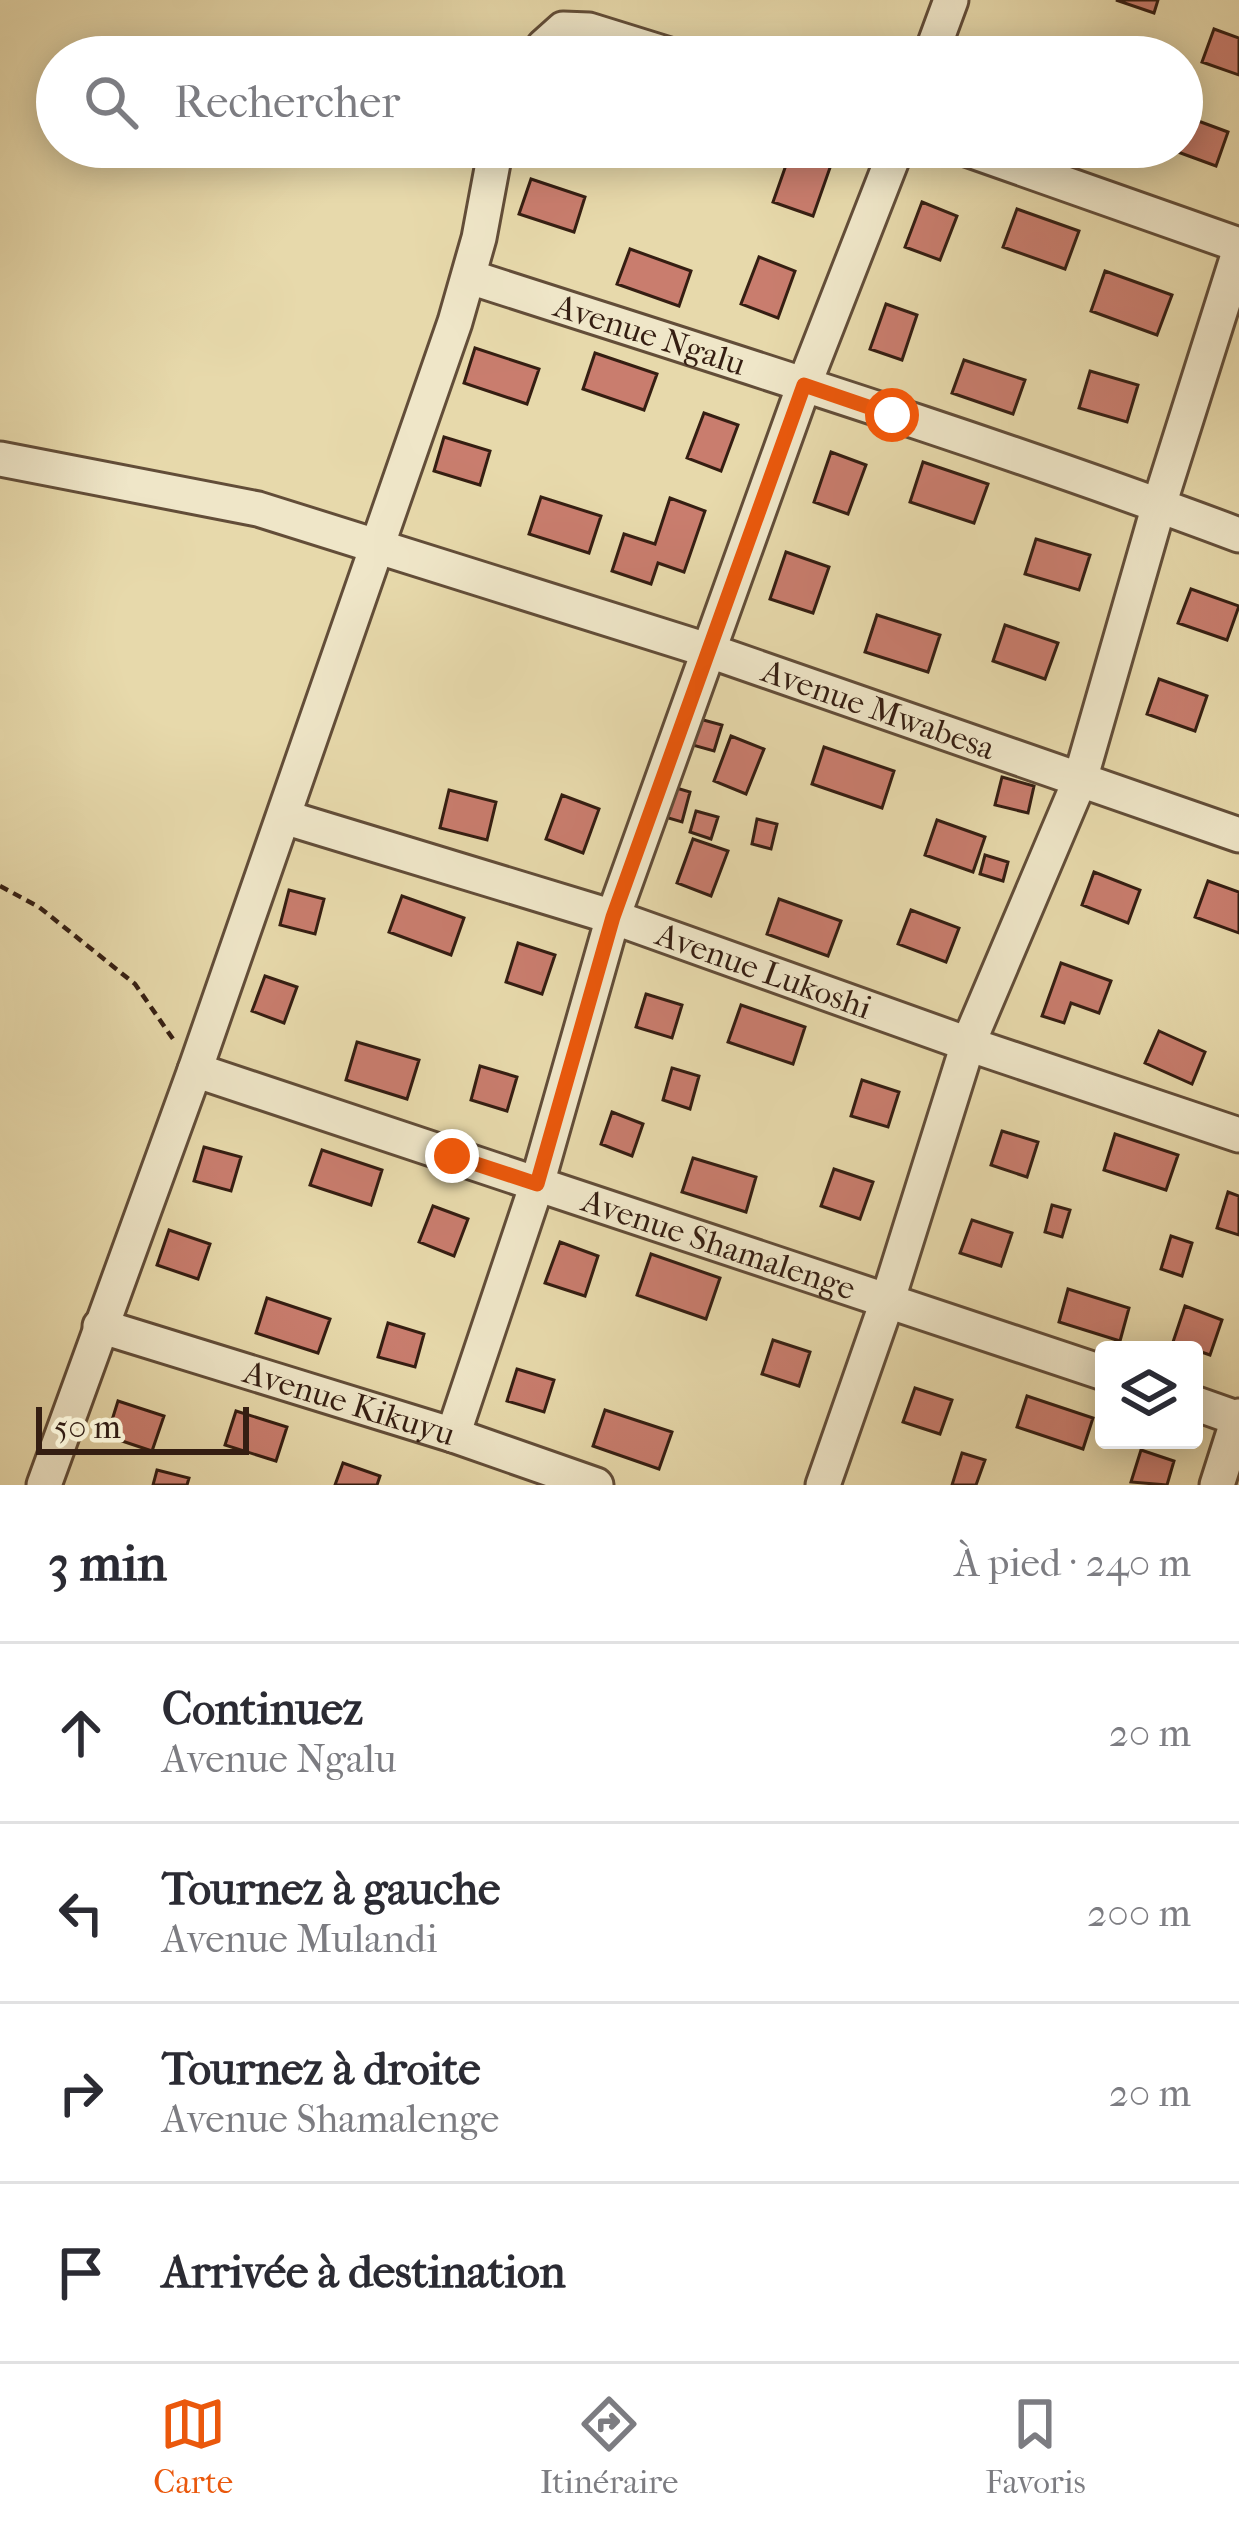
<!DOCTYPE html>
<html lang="fr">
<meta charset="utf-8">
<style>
:root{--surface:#fff;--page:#f7f7f7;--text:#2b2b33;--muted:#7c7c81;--line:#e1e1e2;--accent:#ea580c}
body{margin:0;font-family:"IM FELL French Canon",serif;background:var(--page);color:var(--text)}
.controls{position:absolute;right:36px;bottom:36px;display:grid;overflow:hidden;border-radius:12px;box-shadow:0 6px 30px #0003}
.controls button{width:108px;height:108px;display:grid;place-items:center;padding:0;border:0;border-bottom:3px solid var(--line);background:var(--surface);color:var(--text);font:60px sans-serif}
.scale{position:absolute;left:36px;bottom:30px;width:213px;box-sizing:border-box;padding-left:12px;border:6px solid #351e12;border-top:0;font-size:33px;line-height:42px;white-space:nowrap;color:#351e12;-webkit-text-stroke:9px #efe6c8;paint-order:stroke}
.stop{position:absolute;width:36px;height:36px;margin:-27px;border:9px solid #ea580c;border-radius:50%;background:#fff}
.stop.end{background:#ea580c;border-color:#fff;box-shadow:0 3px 12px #0008}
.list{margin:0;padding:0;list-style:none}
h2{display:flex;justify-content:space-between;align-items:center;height:156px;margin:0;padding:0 48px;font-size:51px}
h2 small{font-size:39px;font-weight:400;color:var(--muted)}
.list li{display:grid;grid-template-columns:78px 1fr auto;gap:36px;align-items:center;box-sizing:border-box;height:180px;padding:0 48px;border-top:3px solid var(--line)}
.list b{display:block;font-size:45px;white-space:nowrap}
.list p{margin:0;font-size:39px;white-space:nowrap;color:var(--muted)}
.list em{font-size:39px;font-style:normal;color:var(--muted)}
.icon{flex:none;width:66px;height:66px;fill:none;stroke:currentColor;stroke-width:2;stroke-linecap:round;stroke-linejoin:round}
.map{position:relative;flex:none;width:1239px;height:1485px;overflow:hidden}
.search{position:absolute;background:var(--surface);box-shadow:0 6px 30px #0003;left:36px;right:36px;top:36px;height:132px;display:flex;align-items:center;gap:30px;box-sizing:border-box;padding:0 42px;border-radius:66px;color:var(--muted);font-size:45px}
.sheet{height:876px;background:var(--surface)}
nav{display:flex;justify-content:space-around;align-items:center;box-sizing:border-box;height:168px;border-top:3px solid var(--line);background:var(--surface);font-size:33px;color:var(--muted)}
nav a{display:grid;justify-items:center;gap:6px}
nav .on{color:var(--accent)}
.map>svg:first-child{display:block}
</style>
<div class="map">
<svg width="1239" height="1485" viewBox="0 0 1239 1485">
<rect width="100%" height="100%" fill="#e7d9ab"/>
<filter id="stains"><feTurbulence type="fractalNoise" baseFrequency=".00167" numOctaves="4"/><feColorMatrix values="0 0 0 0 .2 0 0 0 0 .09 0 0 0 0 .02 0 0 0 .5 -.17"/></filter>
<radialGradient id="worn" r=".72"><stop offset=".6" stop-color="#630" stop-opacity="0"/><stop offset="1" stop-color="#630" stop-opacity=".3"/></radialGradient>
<!-- building -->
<path fill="#c97d6e" stroke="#351e12" stroke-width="3" d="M1116 0H1158L1154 13Z
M1214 29 1239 38V75L1202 62Z
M1182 115 1228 132 1216 166 1167 148 1182 147Z
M1064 147H1108L1104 160Z
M792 148 832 162 813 216 773 202Z
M531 179 585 197 574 232 519 214Z
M922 202 957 216 940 260 905 247Z
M1017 209 1079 231 1065 269 1003 247Z
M630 249 691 271 679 306 617 284Z
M759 257 795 271 778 318 741 304Z
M1105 271 1172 295 1157 335 1091 311Z
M886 304 917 315 902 360 870 349Z
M475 348 539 369 527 404 464 383Z
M595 353 657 374 644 410 583 389Z
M964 360 1025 380 1013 414 952 393Z
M1090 371 1138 385 1127 422 1079 408Z
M704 413 738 425 721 471 687 458Z
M444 437 490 451 480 485 434 471Z
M831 452 866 465 848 514 814 502Z
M923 462 988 484 974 523 910 502Z
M541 497 601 516 589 553 529 534Z
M670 498 705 511 684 572 658 563 651 584 612 571 624 534 655 544Z
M1036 539 1090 555 1079 590 1025 574Z
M786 552 829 567 813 613 770 599Z
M1191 589 1239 606 1227 640 1178 623Z
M877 615 940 635 928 672 865 652Z
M1005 625 1058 643 1045 679 993 661Z
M1159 679 1207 696 1195 731 1147 714Z
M696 718 722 725 714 751 689 744Z
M731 736 764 749 746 794 714 781Z
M824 747 894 771 882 808 812 784Z
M1002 777 1034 786 1028 813 995 805Z
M673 787 690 792 682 822 665 817Z
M449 790 496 802 487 840 440 828Z
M562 795 599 809 583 853 546 839Z
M696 811 718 817 711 839 690 832Z
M757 819 777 824 771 849 752 844Z
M937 820 985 837 973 872 925 855Z
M693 839 728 851 711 896 677 883Z
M985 855 1008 862 1003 881 980 874Z
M1094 872 1140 890 1128 923 1082 905Z
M1208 881 1239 892V933L1195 917Z
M289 890 324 899 315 934 280 925Z
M402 896 464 918 451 955 389 932Z
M779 899 841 921 828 956 767 934Z
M911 910 959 928 946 962 898 944Z
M518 943 555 955 542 994 506 982Z
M1061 963 1111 981 1099 1013 1071 1003 1064 1023 1042 1016Z
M265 976 297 987 284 1023 252 1011Z
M646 994 682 1005 672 1038 636 1027Z
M741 1005 805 1027 793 1064 728 1042Z
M1159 1031 1205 1052 1192 1084 1145 1063Z
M357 1042 419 1060 407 1099 346 1080Z
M480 1066 517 1077 507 1111 471 1100Z
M672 1068 699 1076 690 1109 663 1100Z
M862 1080 899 1092 888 1127 851 1116Z
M612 1112 643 1124 632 1156 601 1144Z
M1002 1131 1038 1142 1027 1177 991 1165Z
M1115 1134 1178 1155 1166 1190 1104 1170Z
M204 1147 241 1157 231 1191 194 1181Z
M322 1150 382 1170 371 1205 310 1185Z
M693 1158 756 1177 746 1212 682 1192Z
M834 1169 873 1182 860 1219 821 1206Z
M1228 1192 1239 1196V1235L1217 1228Z
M1052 1205 1070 1210 1062 1237 1045 1232Z
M433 1206 468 1219 454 1256 419 1242Z
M972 1220 1012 1233 1001 1266 960 1253Z
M169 1230 210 1244 198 1279 157 1265Z
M1171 1236 1192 1243 1182 1276 1161 1269Z
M560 1242 598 1256 585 1296 545 1283Z
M651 1254 720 1278 706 1319 637 1295Z
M1068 1289 1129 1308 1120 1341 1059 1322Z
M267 1298 330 1319 318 1353 256 1333Z
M1185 1306 1222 1320 1210 1355 1173 1342Z
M388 1323 424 1334 415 1367 378 1357Z
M773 1340 810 1352 799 1386 762 1374Z
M517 1369 554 1380 544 1412 507 1401Z
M915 1388 952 1400 940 1434 903 1422Z
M1027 1396 1093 1418 1083 1449 1017 1427Z
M118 1401 164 1416 152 1451 107 1436Z
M605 1410 672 1432 659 1469 593 1446Z
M236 1411 287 1427 276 1461 225 1445Z
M1141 1450 1174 1461 1167 1485 1131 1482Z
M962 1453 985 1460 976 1485H952Z
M343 1463 380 1476 377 1485H335Z
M157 1470 189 1478 187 1485H153Z"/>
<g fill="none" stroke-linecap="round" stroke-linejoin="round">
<!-- minor casing -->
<g stroke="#624d38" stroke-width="39">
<g id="minor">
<path d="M537 57 544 46 563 29 589 30 676 57"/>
<path d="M930 57 951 0"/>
<path d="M961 147 1239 245"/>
<path id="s1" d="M470 277C727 360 986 440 1239 535"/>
<path id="s2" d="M0 459 258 509 707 650 1239 835"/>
<path id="s3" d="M284 817 613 917 968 1044 1239 1135"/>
<path id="s4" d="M195 1070 1104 1373"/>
<path id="s5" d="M100 1326 453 1435 596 1485"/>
<path d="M1194 1403 1239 1419"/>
<path d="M453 1435 537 1184 613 917 804 385 897 147"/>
<path d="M44 1485 195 1070 455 322 479 238 496 147"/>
<path d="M823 1485 888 1299 968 1044 1080 780 1159 505 1239 252"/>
<path d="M1217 1485 1239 1416"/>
</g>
</g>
<!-- path -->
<path stroke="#351e12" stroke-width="4.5" stroke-dasharray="9 6" stroke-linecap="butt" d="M0 886 39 907 135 984 173 1039"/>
<!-- minor -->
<use href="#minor" stroke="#efe6c8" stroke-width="33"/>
</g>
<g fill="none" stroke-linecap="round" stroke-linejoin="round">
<!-- route -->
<path stroke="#ea580c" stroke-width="15" d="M452 1156 537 1184 613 917 804 385 892 415"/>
</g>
<g text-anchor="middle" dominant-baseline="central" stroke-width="9" stroke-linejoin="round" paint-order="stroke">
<!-- street labels -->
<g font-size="33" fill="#351e12" stroke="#efe6c8">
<text stroke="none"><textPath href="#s1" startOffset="189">Avenue Ngalu</textPath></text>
<text stroke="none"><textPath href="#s2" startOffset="915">Avenue Mwabesa</textPath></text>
<text stroke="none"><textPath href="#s3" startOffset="504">Avenue Lukoshi</textPath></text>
<text stroke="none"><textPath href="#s4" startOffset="552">Avenue Shamalenge</textPath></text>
<text stroke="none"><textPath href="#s5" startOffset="261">Avenue Kikuyu</textPath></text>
</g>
</g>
<rect width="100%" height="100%" filter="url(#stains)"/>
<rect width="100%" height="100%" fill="url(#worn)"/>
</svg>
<div class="controls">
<button><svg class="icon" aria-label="layers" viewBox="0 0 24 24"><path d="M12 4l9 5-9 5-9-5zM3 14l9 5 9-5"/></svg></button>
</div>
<div class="scale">50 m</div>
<div class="stop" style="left:892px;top:415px"></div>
<div class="stop end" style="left:452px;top:1156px"></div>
<div class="search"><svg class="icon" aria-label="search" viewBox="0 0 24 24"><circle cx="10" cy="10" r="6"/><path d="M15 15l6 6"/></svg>Rechercher</div>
</div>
<section class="sheet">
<h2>3 min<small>À pied · 240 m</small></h2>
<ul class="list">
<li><svg class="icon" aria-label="ahead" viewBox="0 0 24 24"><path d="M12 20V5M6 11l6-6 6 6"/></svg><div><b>Continuez</b><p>Avenue Ngalu</p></div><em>20 m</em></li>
<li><svg class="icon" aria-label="left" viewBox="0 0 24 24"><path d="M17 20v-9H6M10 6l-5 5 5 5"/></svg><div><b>Tournez à gauche</b><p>Avenue Mulandi</p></div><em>200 m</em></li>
<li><svg class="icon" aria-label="right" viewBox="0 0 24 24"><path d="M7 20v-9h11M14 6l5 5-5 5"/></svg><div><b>Tournez à droite</b><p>Avenue Shamalenge</p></div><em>20 m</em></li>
<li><svg class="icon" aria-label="arrive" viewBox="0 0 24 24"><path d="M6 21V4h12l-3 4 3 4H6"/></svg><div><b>Arrivée à destination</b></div></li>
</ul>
</section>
<nav>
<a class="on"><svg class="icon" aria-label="map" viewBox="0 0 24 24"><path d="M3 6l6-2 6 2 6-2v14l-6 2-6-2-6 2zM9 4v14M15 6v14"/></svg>Carte</a>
<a><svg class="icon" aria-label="directions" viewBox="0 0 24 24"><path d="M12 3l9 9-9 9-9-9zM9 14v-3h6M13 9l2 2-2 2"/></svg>Itinéraire</a>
<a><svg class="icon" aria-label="saved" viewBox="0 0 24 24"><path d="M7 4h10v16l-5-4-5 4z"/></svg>Favoris</a>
</nav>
